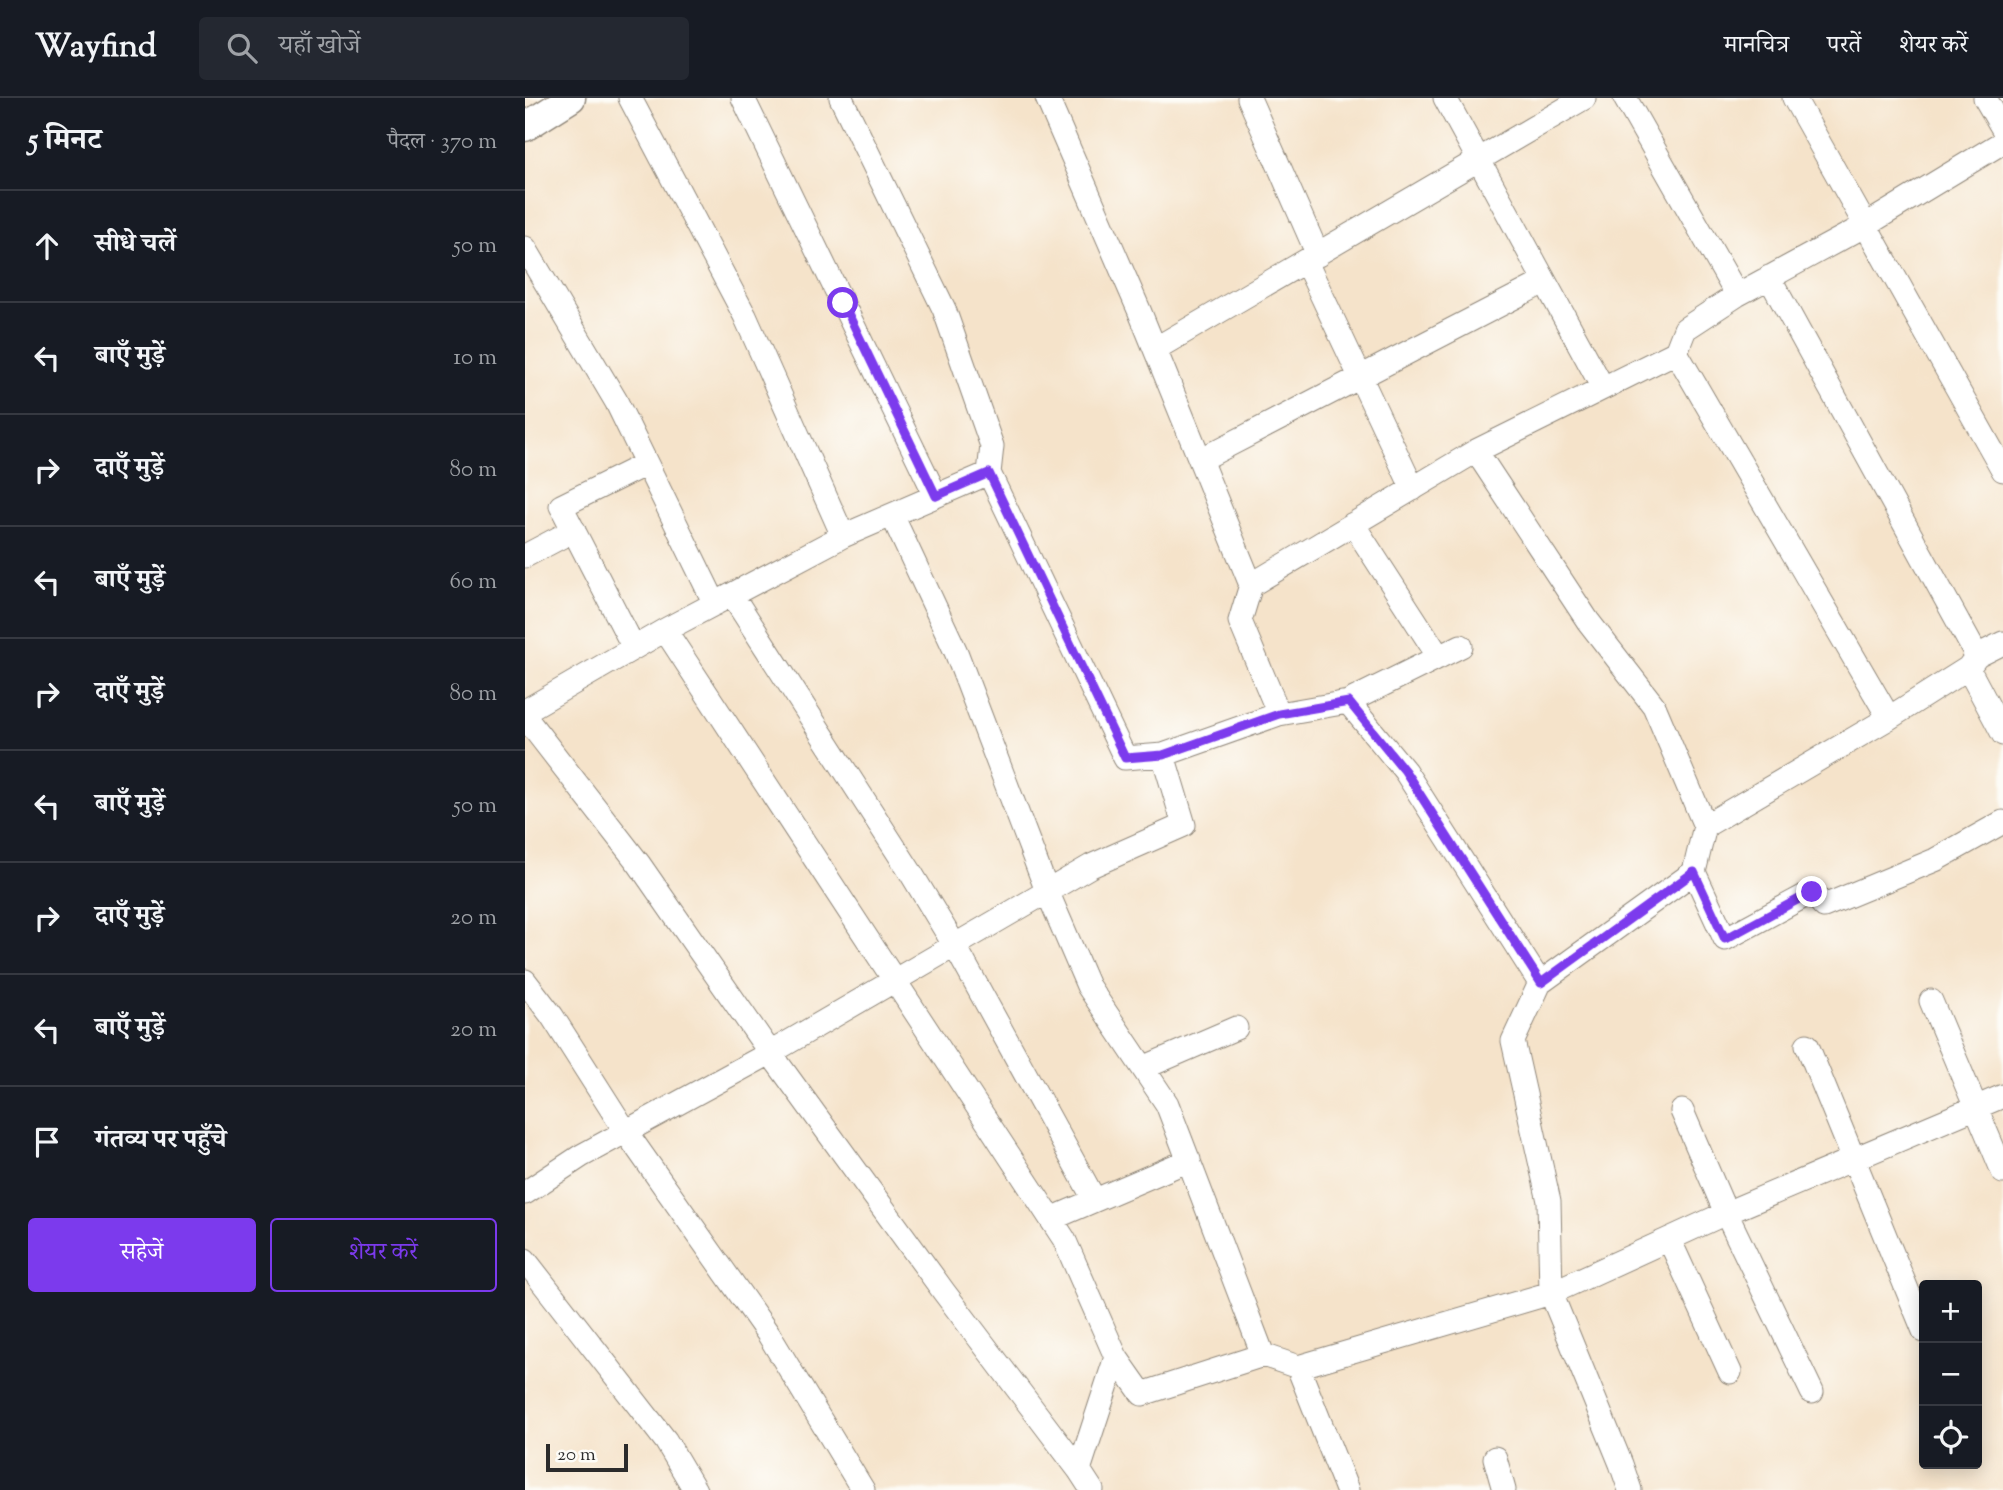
<!DOCTYPE html>
<html lang="hi">
<meta charset="utf-8">
<style>
:root{--surface:#171b24;--page:#242831;--text:#f1f3f6;--muted:#9ea1a6;--line:#363941;--accent:#7c3aed}
body{margin:0;font-family:"Sorts Mill Goudy","Noto Serif Devanagari",serif;background:var(--page);color:var(--text)}
.controls{position:absolute;right:21px;bottom:21px;display:grid;overflow:hidden;border-radius:7px;box-shadow:0 4px 18px #0003}
.controls button{width:63px;height:63px;display:grid;place-items:center;padding:0;border:0;border-bottom:2px solid var(--line);background:var(--surface);color:var(--text);font:35px sans-serif}
.scale{position:absolute;left:21px;bottom:18px;width:82px;box-sizing:border-box;padding-left:7px;border:4px solid #2b2b2b;border-top:0;font-size:19px;line-height:24px;white-space:nowrap;color:#2b2b2b;-webkit-text-stroke:5px #fdfcf7;paint-order:stroke}
.stop{position:absolute;width:21px;height:21px;margin:-16px;border:5px solid #7c3aed;border-radius:50%;background:#fff}
.stop.end{background:#7c3aed;border-color:#fff;box-shadow:0 2px 7px #0008}
.list{margin:0;padding:0;list-style:none}
h2{display:flex;justify-content:space-between;align-items:center;height:91px;margin:0;padding:0 28px;font-size:30px}
h2 small{font-size:23px;font-weight:400;color:var(--muted)}
.list li{display:grid;grid-template-columns:46px 1fr auto;gap:21px;align-items:center;box-sizing:border-box;height:112px;padding:0 28px;border-top:2px solid var(--line)}
.list b{display:block;font-size:26px;white-space:nowrap}
.list em{font-size:23px;font-style:normal;color:var(--muted)}
.actions{display:flex;gap:14px;padding:21px 28px}
.actions a{flex:1;padding:16px 0;border:2px solid var(--accent);border-radius:7px;text-align:center;font-size:24px;color:var(--accent)}
.actions .main{background:var(--accent);color:#fff}
.icon{flex:none;width:38px;height:38px;fill:none;stroke:currentColor;stroke-width:2;stroke-linecap:round;stroke-linejoin:round}
.map{position:relative;flex:none;width:1478px;height:1392px;overflow:hidden}
header{display:flex;align-items:center;gap:42px;box-sizing:border-box;height:98px;padding:0 35px;background:var(--surface);border-bottom:2px solid var(--line)}
header strong{font-size:33px}
nav{display:flex;gap:38px;margin-inline-start:auto;font-size:24px}
.search{width:490px;height:63px;background:var(--page);display:flex;align-items:center;gap:18px;box-sizing:border-box;padding:0 24px;border-radius:7px;color:var(--muted);font-size:26px}
main{display:flex}
aside{flex:1;background:var(--surface)}
.map>svg:first-child{display:block}
</style>
<header>
<strong>Wayfind</strong>
<div class="search"><svg class="icon" aria-label="search" viewBox="0 0 24 24"><circle cx="10" cy="10" r="6"/><path d="M15 15l6 6"/></svg>यहाँ खोजें</div>
<nav><a>मानचित्र</a><a>परतें</a><a>शेयर करें</a></nav>
</header>
<main>
<aside>
<h2>5 मिनट<small>पैदल · 370 m</small></h2>
<ul class="list">
<li><svg class="icon" aria-label="ahead" viewBox="0 0 24 24"><path d="M12 20V5M6 11l6-6 6 6"/></svg><div><b>सीधे चलें</b></div><em>50 m</em></li>
<li><svg class="icon" aria-label="left" viewBox="0 0 24 24"><path d="M17 20v-9H6M10 6l-5 5 5 5"/></svg><div><b>बाएँ मुड़ें</b></div><em>10 m</em></li>
<li><svg class="icon" aria-label="right" viewBox="0 0 24 24"><path d="M7 20v-9h11M14 6l5 5-5 5"/></svg><div><b>दाएँ मुड़ें</b></div><em>80 m</em></li>
<li><svg class="icon" aria-label="left" viewBox="0 0 24 24"><path d="M17 20v-9H6M10 6l-5 5 5 5"/></svg><div><b>बाएँ मुड़ें</b></div><em>60 m</em></li>
<li><svg class="icon" aria-label="right" viewBox="0 0 24 24"><path d="M7 20v-9h11M14 6l5 5-5 5"/></svg><div><b>दाएँ मुड़ें</b></div><em>80 m</em></li>
<li><svg class="icon" aria-label="left" viewBox="0 0 24 24"><path d="M17 20v-9H6M10 6l-5 5 5 5"/></svg><div><b>बाएँ मुड़ें</b></div><em>50 m</em></li>
<li><svg class="icon" aria-label="right" viewBox="0 0 24 24"><path d="M7 20v-9h11M14 6l5 5-5 5"/></svg><div><b>दाएँ मुड़ें</b></div><em>20 m</em></li>
<li><svg class="icon" aria-label="left" viewBox="0 0 24 24"><path d="M17 20v-9H6M10 6l-5 5 5 5"/></svg><div><b>बाएँ मुड़ें</b></div><em>20 m</em></li>
<li><svg class="icon" aria-label="arrive" viewBox="0 0 24 24"><path d="M6 21V4h12l-3 4 3 4H6"/></svg><div><b>गंतव्य पर पहुँचे</b></div></li>
</ul>
<div class="actions"><a class="main">सहेजें</a><a>शेयर करें</a></div>
</aside>
<div class="map">
<svg width="1478" height="1392" viewBox="0 0 1478 1392">
<rect width="100%" height="100%" fill="#fdfcf7"/>
<filter id="ink" filterUnits="userSpaceOnUse"><feTurbulence type="fractalNoise" baseFrequency=".0143" numOctaves="2"/><feDisplacementMap in="SourceGraphic" scale="14" xChannelSelector="R" yChannelSelector="G"/><feConvolveMatrix kernelMatrix="1 2 1 2 8 2 1 2 1" color-interpolation-filters="sRGB"/></filter>
<filter id="wash" filterUnits="userSpaceOnUse"><feTurbulence type="fractalNoise" baseFrequency=".00686" numOctaves="4" result="noise"/><feDisplacementMap in="SourceGraphic" scale="28" xChannelSelector="R" yChannelSelector="G"/><feGaussianBlur stdDeviation="1.57" result="paint"/><feColorMatrix in="noise" values="0 0 0 0 0 0 0 0 0 0 0 0 0 0 0 0 0 1.4 0 .05"/><feComposite in="paint" operator="in"/></filter>
<g filter="url(#wash)">
<rect width="100%" height="100%" fill="#f5e3ca"/>
</g>
<g filter="url(#ink)">
<g fill="none" stroke-linecap="round" stroke-linejoin="round">
<!-- minor casing -->
<g stroke="#90877a" stroke-width="25">
<path id="minor" d="M105 0 220 218 318 438 140 532
M218 0 411 398
M316 0 419 211 467 348 464 375
M724 0 793 157
M920 0 1078 290
M1100 0 1212 197
M1269 0 1478 372
M1460 0 1478 31
M0 150 91 303 190 506
M781 164 888 391
M1244 179 1452 558
M630 251 1059 0
M1151 254 1364 620
M951 353 1063 523 1129 608 1180 728
M675 362 1019 184
M367 417 431 554 522 793 563 888 642 1006 738 1257 617 1296 591 1259
M828 426 914 559
M318 438 464 375 600 660 638 657
M0 458 49 432
M726 487 951 353 1151 254 1160 231 1212 197 1341 127 1478 44
M207 497 386 775 430 848 569 1101
M109 550 36 408 121 366
M1443 570 1478 636
M823 604 936 548
M0 613 140 532 539 1141 591 1259 554 1372
M754 616 823 604 880 673 1015 885 1169 774 1180 728 1364 620 1443 570 1452 558 1478 545
M0 619 114 766 246 956 419 1194 554 1372 567 1392
M1169 774 1200 841 1287 794 1299 808 1410 762 1478 724
M0 883 27 918 101 1034 244 1237 338 1392
M1015 885 988 943 1024 1103 1026 1195 1096 1366 1105 1392
M1406 903 1478 1074
M1282 947 1399 1233
M618 970 711 930
M1157 1013 1201 1115 1287 1294
M0 1095 56 1058 245 955 566 768 659 727 638 657 754 616 715 523 726 487 614 212 522 0
M526 1121 664 1062
M1144 1141 1205 1274
M0 1162 141 1343 170 1392
M738 1257 773 1269 1026 1195 1201 1115 1478 998
M773 1269 822 1392
M970 1360 979 1392"/>
</g>
<!-- tertiary casing -->
<g stroke="#90877a" stroke-width="31">
<path id="tertiary" d="M0 29 46 0"/>
</g>
<!-- minor -->
<use href="#minor" stroke="#fff" stroke-width="23"/>
<!-- tertiary -->
<use href="#tertiary" stroke="#fff" stroke-width="28"/>
</g>
</g>
<g fill="none" stroke-linecap="round" stroke-linejoin="round" filter="url(#ink)">
<!-- route -->
<path stroke="#7c3aed" stroke-width="9" d="M318 205 411 398 464 375 600 660 638 657 754 616 824 604 880 673 1016 885 1169 774 1200 841 1287 794"/>
</g>
</svg>
<div class="controls">
<button>+</button>
<button>−</button>
<button><svg class="icon" aria-label="locate" viewBox="0 0 24 24"><circle cx="12" cy="12" r="6"/><path d="M12 2v4M12 18v4M2 12h4M18 12h4"/></svg></button>
</div>
<div class="scale">20 m</div>
<div class="stop" style="left:318px;top:205px"></div>
<div class="stop end" style="left:1287px;top:794px"></div>
</div>
</main>
